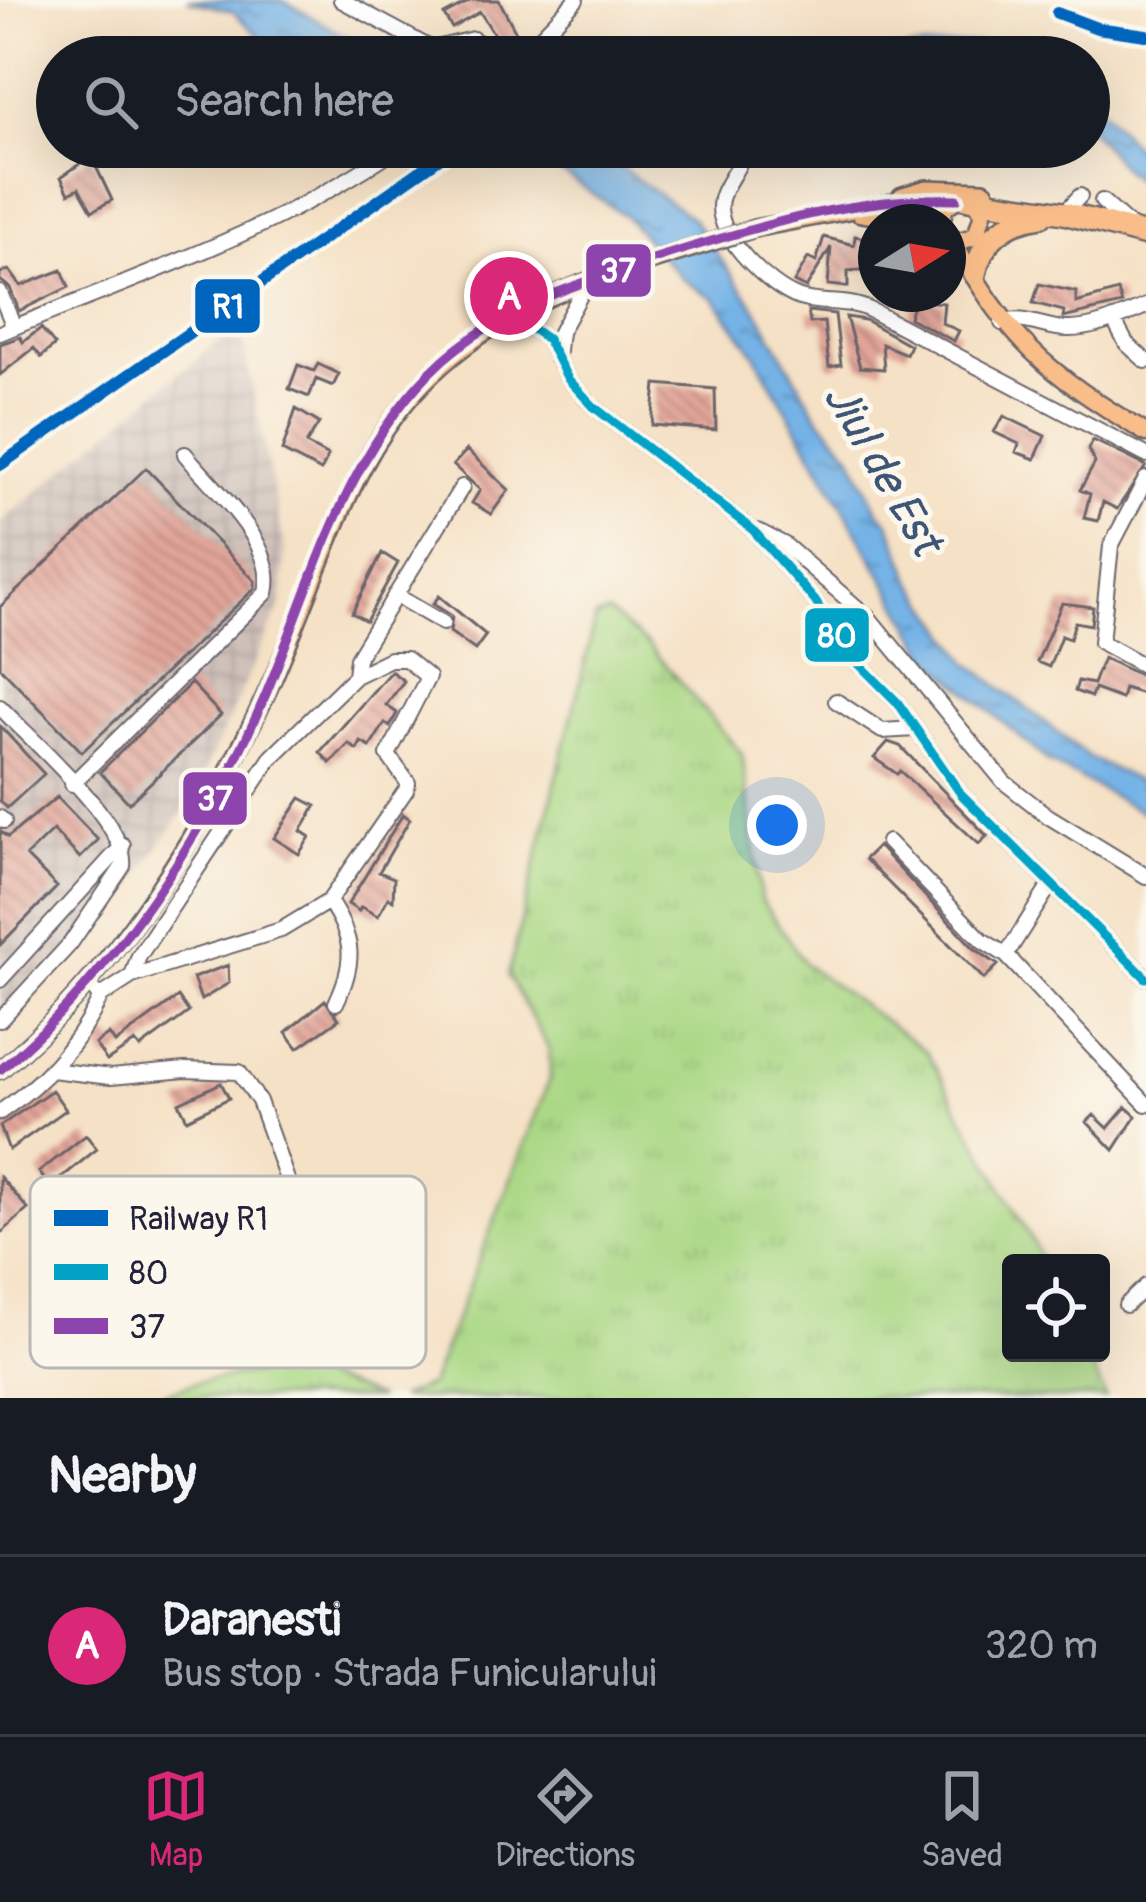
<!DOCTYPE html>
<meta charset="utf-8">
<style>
:root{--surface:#171b24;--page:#20242c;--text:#f1f3f6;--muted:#9ea1a6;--line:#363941;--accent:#db2777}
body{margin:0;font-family:Pangolin,sans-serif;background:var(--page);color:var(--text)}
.controls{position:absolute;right:36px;bottom:36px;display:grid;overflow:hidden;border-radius:12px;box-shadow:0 12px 48px #0002}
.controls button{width:108px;height:108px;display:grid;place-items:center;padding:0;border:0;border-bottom:3px solid var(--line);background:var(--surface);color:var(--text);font:60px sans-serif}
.compass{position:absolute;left:858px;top:204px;width:108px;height:108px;border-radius:50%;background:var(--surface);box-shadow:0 12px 48px #0002;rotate:79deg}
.you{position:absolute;left:777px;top:825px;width:42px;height:42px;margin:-30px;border:9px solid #fff;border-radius:50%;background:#1a73e8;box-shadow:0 0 0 18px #1a73e833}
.badge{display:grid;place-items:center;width:78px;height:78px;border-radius:50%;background:var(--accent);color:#fff;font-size:39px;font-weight:700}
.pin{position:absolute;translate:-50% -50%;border:6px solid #fff;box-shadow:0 3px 12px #0006}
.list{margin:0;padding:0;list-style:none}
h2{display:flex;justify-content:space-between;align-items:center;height:156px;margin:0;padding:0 48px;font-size:51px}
h2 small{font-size:39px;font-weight:400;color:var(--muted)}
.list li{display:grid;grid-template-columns:78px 1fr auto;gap:36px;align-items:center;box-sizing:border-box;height:180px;padding:0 48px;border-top:3px solid var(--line)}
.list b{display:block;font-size:45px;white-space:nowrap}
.list p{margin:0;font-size:39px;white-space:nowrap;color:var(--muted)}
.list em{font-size:39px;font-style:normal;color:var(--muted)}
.icon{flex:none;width:66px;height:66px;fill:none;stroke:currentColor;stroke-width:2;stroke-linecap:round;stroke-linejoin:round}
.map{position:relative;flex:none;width:1146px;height:1398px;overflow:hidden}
.search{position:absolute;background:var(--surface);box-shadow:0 12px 48px #0002;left:36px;right:36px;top:36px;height:132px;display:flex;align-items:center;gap:30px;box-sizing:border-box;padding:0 42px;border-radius:66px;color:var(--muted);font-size:45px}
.sheet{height:336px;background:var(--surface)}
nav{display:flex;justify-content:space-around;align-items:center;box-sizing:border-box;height:168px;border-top:3px solid var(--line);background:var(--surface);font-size:33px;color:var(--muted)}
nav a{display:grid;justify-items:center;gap:6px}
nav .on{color:var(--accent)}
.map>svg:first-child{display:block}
</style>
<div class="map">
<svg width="1146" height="1398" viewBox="0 0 1146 1398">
<defs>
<pattern id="industrial-grid" width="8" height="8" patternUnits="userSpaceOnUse" patternTransform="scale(3)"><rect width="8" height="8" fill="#cfc1ba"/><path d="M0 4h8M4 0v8" fill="none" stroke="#b1a6a1"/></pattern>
<pattern id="grass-tufts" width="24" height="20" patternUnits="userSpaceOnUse" patternTransform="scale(3)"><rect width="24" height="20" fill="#aad885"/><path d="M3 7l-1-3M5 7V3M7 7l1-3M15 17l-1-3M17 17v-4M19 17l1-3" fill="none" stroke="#92b974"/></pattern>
<pattern id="water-ripples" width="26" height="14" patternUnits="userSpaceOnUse" patternTransform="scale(3)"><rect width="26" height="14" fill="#74b3e7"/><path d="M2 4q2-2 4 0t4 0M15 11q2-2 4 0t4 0" fill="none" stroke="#5f91bc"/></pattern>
<pattern id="building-back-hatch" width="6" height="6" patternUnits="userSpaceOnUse" patternTransform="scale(3)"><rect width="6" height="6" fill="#e2a599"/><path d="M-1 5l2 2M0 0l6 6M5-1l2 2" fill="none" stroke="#b7867e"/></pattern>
</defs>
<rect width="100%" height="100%" fill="#fbf7ec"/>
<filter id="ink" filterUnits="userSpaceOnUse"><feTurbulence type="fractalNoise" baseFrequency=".00833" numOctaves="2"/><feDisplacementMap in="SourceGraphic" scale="24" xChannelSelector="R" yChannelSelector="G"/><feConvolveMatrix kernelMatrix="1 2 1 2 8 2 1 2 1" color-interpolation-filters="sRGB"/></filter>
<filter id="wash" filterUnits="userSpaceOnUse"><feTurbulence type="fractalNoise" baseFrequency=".004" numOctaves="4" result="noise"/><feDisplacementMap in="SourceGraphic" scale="48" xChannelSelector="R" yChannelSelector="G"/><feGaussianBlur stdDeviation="2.7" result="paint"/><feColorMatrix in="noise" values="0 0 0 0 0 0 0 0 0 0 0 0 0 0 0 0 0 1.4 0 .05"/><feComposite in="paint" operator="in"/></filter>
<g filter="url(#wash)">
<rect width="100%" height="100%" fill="#f5e1c5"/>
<!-- industrial -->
<path fill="url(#industrial-grid)" d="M239 324 285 548 282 603 191 800 112 914 0 1029V523Z"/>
<!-- grass -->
<path fill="url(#grass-tufts)" stroke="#667d60" stroke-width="3" d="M609 613 648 645 742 754 761 900 806 965 926 1051 1034 1244 1042 1263H1011V1353H1085L1106 1398H398L430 1385 550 1078 549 1049 508 976 596 617Z
M291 1367 379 1398H153L194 1383Z"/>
<!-- water -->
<path fill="url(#water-ripples)" stroke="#4b6a91" stroke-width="3" d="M187 0 284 1 381 57H307L274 50 232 11Z
M994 42 1022 45 1050 57H813Z
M1089 96 1146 159V186L1126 172 1089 128Z
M524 147H605L604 156 692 218 757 310 817 415 851 454 877 509 889 522 912 580 969 663 1090 758 1146 785V814L1049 762 931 660 753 351 714 298 685 281 624 215Z"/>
<g id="blocks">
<!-- building -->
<path fill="url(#building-back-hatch)" d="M472 0H499L519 38 504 45 499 42 480 12 452 28 444 15Z
M91 156 112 200 92 211 79 188 69 193 61 177Z
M855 236 865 238 863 254 876 253V269L848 271V287L828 285 831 247 806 288 794 282 808 258 816 262 824 237 854 245Z
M9 270 21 286 62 270 69 287 19 311 10 288 0 280V273Z
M1039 284 1076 292V303L1118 291 1122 304 1063 318 1064 311 1033 303Z
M914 300 944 303 942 323 959 331 954 341 909 318Z
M808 311 835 314 841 365 829 367 824 322 810 323Z
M846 317 865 320 910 345 906 354 882 344 884 369 860 367Z
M41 328 55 345 41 357 34 348 0 375V344L20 337 23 342Z
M318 364 339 374 333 386 316 379 309 397 289 389 298 365 314 371Z
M656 384 715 389 716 430 652 425Z
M296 409 319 423 306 444 328 456 321 471 282 451Z
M1004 416 1045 436 1035 459 1016 452 1019 444 994 432Z
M1093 440 1146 466 1117 509 1103 502 1098 521 1084 518 1090 494 1080 490 1095 463 1088 449Z
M467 450 509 490 491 514 472 503 480 490 453 465Z
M146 468 255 581V588L82 752 0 667V607Z
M382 553 398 563 366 621 352 613Z
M439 596 486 635 475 650 450 632 452 616 433 604Z
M1062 603 1093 607 1091 625 1075 622 1070 639 1061 636 1049 667 1037 662Z
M1103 658 1146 678 1143 694 1124 688 1121 699 1094 689 1091 697 1075 691 1078 681 1093 684Z
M391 671 404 681 386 705 397 713 390 727 385 723 370 747 361 742 357 750 349 744 330 763 320 752Z
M191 683 221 715 129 803 100 772Z
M0 726 44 774 7 808 0 801Z
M888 742 900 746 987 836 979 844 900 771 897 774 874 758Z
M57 797 98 840 80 858 53 830 26 856 57 887 0 945V831L8 837Z
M301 798 316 806 301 831 310 837 299 854 274 838Z
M403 814 410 819 379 872 394 878 393 900 388 898 378 916 361 907 359 911 348 904Z
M878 846 974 948 998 965 984 979 865 859Z
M228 965 229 983 201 1000 193 978Z
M178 997 189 1012 140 1048 135 1042 107 1061 95 1044 109 1034 115 1043Z
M325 1000 339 1019 298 1048 286 1032Z
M221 1083 229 1098 187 1119 179 1103Z
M52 1090 66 1110 9 1150 0 1126Z
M1126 1107 1136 1116 1114 1150 1087 1122 1094 1115 1108 1128Z
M86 1135 97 1149 50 1187 39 1172Z
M0 1177 28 1209 0 1234Z"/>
</g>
</g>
<g filter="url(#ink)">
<use href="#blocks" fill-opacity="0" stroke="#6c656b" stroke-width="3"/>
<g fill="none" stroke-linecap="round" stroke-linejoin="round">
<!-- minor casing -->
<g stroke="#6c656b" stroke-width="18">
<path id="minor" d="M341 0 432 49 473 39 501 57
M521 57 576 0
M744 147C742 169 720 186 720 207 720 240 769 286 797 297 821 306 845 298 870 310L1146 455
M1102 201 1132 228
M1064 213 1080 196
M0 293 14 327
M511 314 547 339 568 379 594 407 753 530 815 601 849 654 898 703 961 794 1146 978
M1113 319 1126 343 1146 361
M1002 323C1025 314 1045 330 1069 329 1096 329 1122 316 1146 306
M0 333C135 277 278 231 398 147
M557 359 560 332 588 281
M1146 479 1111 546 1101 642 1146 667
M758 531 785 545 869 618 1004 782 1048 816 1146 876
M395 595 443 623
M836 701 882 731 915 729
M0 707C30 739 129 824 123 866L70 944 0 1020
M72 784 266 593C278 543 214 490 185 454
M0 818 4 821
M888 842 982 940 1006 955 1146 1104
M329 901C354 939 356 961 336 1003
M1006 955 1049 887
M132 976 139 956 271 758 355 676 357 658 462 487
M0 980 123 845
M101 996 132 976 281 930 329 901 406 790 408 783 388 755 428 677 406 659H390L355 676
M51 1070 111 1077 185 1070 239 1072 259 1101 309 1241
M0 1112C44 1082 79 1044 101 996L96 992
M1126 1305 1146 1286"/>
</g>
<!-- major casing -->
<g stroke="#6c656b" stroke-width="21">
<path id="major" d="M859 213 909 222
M941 222 945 207 957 199 976 203 983 213 976 236 960 241 948 236
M756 228 914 198
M950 237C1012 343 1041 369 1146 433
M0 1070C111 977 192 848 255 718 353 515 347 373 588 281"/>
</g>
<!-- highway casing -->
<g stroke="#6c656b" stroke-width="26">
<path id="highway" d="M903 198 927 191 983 193
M970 199 1064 213 1146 235
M975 274C982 239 1005 221 1041 216"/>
</g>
<!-- minor -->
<use href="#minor" stroke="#fff" stroke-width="14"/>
<!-- major -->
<use href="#major" stroke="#f8bd89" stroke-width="16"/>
<!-- highway -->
<use href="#highway" stroke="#f8bd89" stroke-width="21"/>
<!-- major-bridge casing -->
<g stroke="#6c656b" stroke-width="21" stroke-linecap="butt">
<path id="major-bridge" d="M588 281 756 228"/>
</g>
<!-- major-bridge -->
<use href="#major-bridge" stroke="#f8bd89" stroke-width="16"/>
<!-- bus-1 casing -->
<g stroke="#fbf7ec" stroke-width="18">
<path id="bus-1" d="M511 314 547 339 568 379 594 407 753 530 815 601 849 654 898 703 961 794 1146 978"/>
</g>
<!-- bus-2 casing -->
<g stroke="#fbf7ec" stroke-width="18">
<path id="bus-2" d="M0 1070C115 973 207 832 266 694 314 579 347 447 443 360 507 304 593 278 672 253 765 224 859 196 957 199"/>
</g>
<!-- bus-1 -->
<use href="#bus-1" stroke="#02a2c7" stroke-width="9"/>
<!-- bus-2 -->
<use href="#bus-2" stroke="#8e44ad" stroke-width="9"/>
<!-- rail-1 casing -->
<g stroke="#fbf7ec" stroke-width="21">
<path id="rail-1" d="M1057 13 1097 28 1146 35
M0 465 455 147"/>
</g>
<!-- rail-1 -->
<use href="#rail-1" stroke="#0065bd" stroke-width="12"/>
</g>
</g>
<g text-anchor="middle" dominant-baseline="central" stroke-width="10" stroke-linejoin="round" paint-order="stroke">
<!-- water labels -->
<g font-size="45" font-style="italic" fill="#3f5577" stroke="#fbf7ec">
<text transform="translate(882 469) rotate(60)">Jiul de Est</text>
</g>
</g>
<!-- legend -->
<rect x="30" y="1176" width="396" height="192" rx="18" fill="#fbf7ec" stroke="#bab7b7" stroke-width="3"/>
<rect x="54" y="1210" width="54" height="16" fill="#0065bd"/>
<rect x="54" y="1264" width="54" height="16" fill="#02a2c7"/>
<rect x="54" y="1318" width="54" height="16" fill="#8e44ad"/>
<g font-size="33" fill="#22223b">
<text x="129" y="1230">Railway R1</text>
<text x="129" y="1284">80</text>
<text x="129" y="1338">37</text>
</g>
<g stroke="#fbf7ec" stroke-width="4.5">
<rect x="584" y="242" width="69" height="57" rx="12" fill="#8e44ad"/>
<rect x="193" y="277" width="69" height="58" rx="12" fill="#0065bd"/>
<rect x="803" y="606" width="68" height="58" rx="12" fill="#02a2c7"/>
<rect x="181" y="770" width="68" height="57" rx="12" fill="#8e44ad"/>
</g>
<g font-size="33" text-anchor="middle" font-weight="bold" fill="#fff">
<text x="618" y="282">37</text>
<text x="228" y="318">R1</text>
<text x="837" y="647">80</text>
<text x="215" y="810">37</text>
</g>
</svg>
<div class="controls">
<button><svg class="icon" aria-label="locate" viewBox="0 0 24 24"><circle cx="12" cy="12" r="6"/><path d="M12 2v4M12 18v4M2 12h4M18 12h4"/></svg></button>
</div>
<svg class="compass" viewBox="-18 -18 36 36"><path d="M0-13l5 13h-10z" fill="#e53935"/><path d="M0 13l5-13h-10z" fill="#9ea1a6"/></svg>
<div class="you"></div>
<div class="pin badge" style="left:509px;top:296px">A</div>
<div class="search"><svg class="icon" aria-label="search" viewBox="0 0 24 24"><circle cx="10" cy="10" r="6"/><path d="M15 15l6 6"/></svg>Search here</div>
</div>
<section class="sheet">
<h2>Nearby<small></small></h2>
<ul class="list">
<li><span class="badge">A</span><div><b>Daranesti</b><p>Bus stop · Strada Funicularului</p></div><em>320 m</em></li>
</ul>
</section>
<nav>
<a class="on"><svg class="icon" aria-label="map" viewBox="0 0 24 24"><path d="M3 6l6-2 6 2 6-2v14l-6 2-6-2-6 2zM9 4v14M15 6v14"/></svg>Map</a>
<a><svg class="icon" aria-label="directions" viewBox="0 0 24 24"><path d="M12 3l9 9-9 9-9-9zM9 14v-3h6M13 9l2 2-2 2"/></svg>Directions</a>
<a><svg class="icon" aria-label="saved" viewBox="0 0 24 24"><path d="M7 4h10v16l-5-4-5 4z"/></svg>Saved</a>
</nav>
